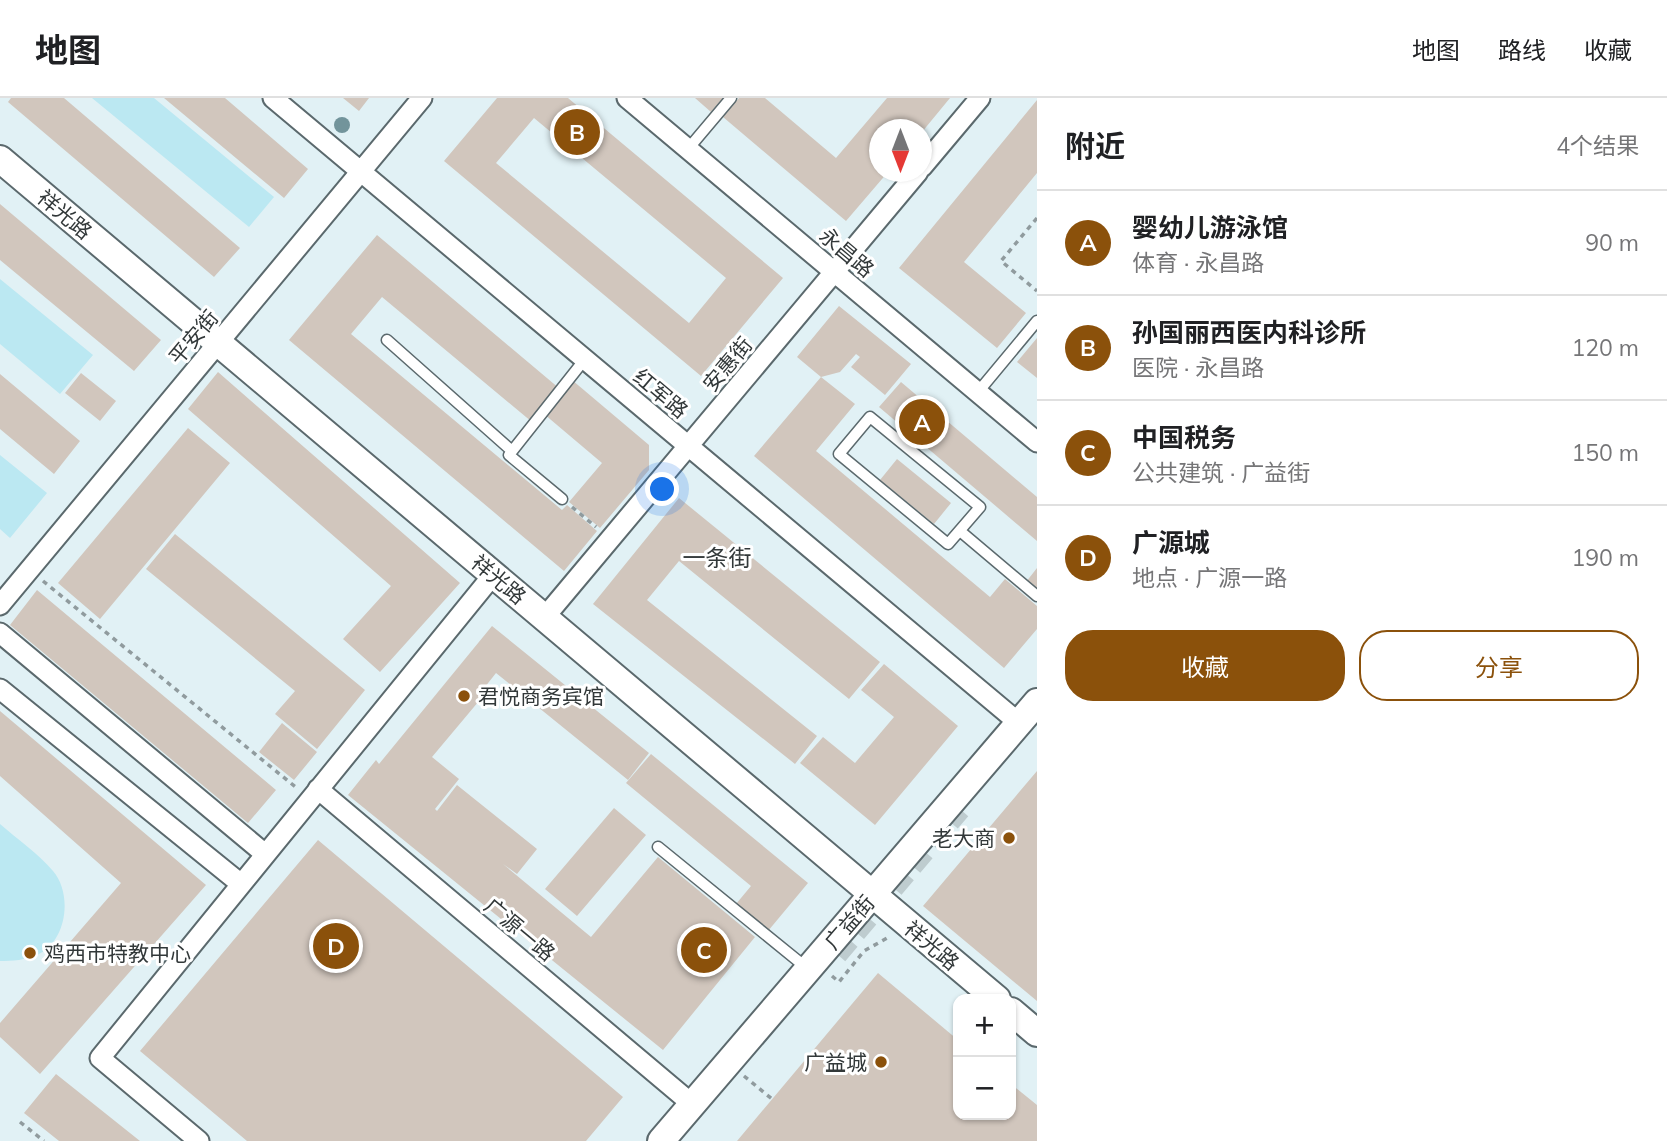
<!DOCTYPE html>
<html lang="zh">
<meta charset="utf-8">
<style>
:root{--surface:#fff;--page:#f6f6f6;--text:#202124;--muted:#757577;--line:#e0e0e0;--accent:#8b510b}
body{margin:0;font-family:Mulish,"Noto Sans SC",sans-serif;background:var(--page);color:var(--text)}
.controls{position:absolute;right:21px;bottom:21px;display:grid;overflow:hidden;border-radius:14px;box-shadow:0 2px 5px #0004}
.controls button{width:63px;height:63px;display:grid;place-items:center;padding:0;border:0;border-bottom:2px solid var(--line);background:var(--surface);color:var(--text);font:35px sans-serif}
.compass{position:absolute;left:869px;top:21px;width:63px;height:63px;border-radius:50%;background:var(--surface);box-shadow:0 2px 5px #0004;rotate:180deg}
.you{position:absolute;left:663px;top:392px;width:24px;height:24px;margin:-18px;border:5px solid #fff;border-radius:50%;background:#1a73e8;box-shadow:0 0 0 10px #1a73e833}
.badge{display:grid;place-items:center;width:46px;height:46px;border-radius:50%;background:var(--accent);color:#fff;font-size:23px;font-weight:700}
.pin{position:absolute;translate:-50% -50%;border:4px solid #fff;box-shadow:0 2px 7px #0006}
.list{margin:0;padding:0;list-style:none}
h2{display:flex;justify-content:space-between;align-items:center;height:91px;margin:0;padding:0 28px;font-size:30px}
h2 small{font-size:23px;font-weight:400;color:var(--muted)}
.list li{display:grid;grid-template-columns:46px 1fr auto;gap:21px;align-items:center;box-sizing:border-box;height:105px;padding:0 28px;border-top:2px solid var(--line)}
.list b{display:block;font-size:26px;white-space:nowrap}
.list p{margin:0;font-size:23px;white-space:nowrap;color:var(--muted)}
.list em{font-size:23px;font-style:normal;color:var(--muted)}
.actions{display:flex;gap:14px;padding:21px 28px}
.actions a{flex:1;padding:16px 0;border:2px solid var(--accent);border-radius:28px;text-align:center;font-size:24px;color:var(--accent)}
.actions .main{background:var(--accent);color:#fff}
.map{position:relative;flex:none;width:1037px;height:1043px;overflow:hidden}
header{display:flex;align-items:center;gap:42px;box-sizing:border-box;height:98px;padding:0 35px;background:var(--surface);border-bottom:2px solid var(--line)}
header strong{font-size:33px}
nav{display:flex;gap:38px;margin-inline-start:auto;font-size:24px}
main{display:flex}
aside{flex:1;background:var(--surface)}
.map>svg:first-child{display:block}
</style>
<header>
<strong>地图</strong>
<nav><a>地图</a><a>路线</a><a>收藏</a></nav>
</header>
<main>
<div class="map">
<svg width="1037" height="1043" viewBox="0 0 1037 1043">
<rect width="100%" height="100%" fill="#e1f1f5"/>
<!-- green -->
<path fill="#bbe8f2" d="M92 0H154L274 99 249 129Z
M0 181 93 257 60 296 0 246Z
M0 357 47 395 10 440 0 431Z
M0 726C17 741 38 755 53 773 73 796 67 844 37 857 26 862 12 863 0 863Z"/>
<!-- building -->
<path fill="#d1c6bd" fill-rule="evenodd" d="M11 0H64L240 150 214 179 8 4Z
M164 0H225L308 71 284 100Z
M343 0H369L359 13Z
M497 0H568L783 180 701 278 444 63ZM534 20 726 180 689 225 496 65Z
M695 0H723L711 14Z
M739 0H765L836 60 887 0H950L922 34V32H879V74H888L846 123 723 19Z
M1037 2V75L964 164 1026 215 997 250 899 170Z
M0 106 161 242 134 273 0 162Z
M377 137 560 291 532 324 382 199 351 236 562 412 567 407 597 433 564 473 289 242Z
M839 208 911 266 885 297 851 269 860 259 856 256 840 274 821 279 797 259Z
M1037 240V280L1017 264Z
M218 274 460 485 380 574 343 541 391 488 188 311Z
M81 275 116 303 100 323 65 295Z
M0 276 80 343 54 376 0 331Z
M821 279 855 306 816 353 990 499 1005 481 1037 508V531L1004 570 754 358Z
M572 282 649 347V372L600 430 569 404 602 365 544 316Z
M901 284 1037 399V443L879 309Z
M188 330 230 365 100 521 58 485Z
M897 361 951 405 934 426 880 382Z
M679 400 880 564 849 601 679 463 647 502 817 638 795 666 593 506Z
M175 436 365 592 317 651 275 616 295 593 146 471Z
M1037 470V493L1026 484Z
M37 492 276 692 248 725 10 527Z
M492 528 649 655 628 682 496 575 481 594 484 597 432 659 459 681 435 711 437 713 457 687 537 751 517 776 503 766 591 839 658 759 755 839 663 952 348 697 376 662 379 666Z
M884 566 958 628 875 727 800 665 823 639 855 665 894 619 861 592Z
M0 613 206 787 40 976 0 939V925L121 785 0 678Z
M282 625 317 654 294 682 259 654Z
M651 656 808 785 768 833 736 806 751 788 626 685Z
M1037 673V903L923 808Z
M614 710 646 737 577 818 545 791Z
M318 742 623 999 586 1043H247L140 953Z
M878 875 958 942V1017H1011V986L1037 1007V1043H737Z
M56 976 140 1043H59L24 1015Z"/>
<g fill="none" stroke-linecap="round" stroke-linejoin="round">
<!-- street-tunnel -->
<path stroke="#becccf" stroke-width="19" stroke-dasharray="19 10" stroke-linecap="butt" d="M838 857 961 712"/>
<!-- lane casing -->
<g stroke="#5b696d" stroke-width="13">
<path id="lane" d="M688 51 731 0
M387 242 512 353
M978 294 1037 223
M870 319 980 409 948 446 839 356Z
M562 401 509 357 585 261
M960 433 1037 498
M658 749 808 871"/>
</g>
<!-- street casing -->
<g stroke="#5b696d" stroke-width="23">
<path id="street" d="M273 0 1019 625
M627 0 1037 344
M922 69 980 0
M0 507 422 0
M544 520 918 74
M0 535 265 756
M0 591 241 786
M318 691 692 1006
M199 1043 100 960 493 477"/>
</g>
<!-- secondary casing -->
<g stroke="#5b696d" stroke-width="30">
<path id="secondary" d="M0 61 997 901
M1011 913 1037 935
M661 1043 1037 604"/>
</g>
<!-- path -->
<path stroke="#909b9e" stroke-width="3.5" stroke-dasharray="5 5" stroke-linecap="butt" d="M1037 120 1001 163 1037 193
M572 409 596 429
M43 483 298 691
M832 878 839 884 864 853 889 839
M744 978 772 1001
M20 1024 44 1043"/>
<!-- lane -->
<use href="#lane" stroke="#fff" stroke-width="10"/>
<!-- street -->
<use href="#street" stroke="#fff" stroke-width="19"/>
<!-- secondary -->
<use href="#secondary" stroke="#fff" stroke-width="26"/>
</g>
<!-- trees -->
<circle fill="#72949b" cx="342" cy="27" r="8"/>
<!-- markers -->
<g fill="#8b510b" stroke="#fff" stroke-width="2.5">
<circle cx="464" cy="598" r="7"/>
<circle cx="1009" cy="740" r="7"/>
<circle cx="30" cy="855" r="7"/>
<circle cx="881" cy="964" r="7"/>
</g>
<g text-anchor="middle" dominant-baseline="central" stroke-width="6" stroke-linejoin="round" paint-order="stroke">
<!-- street labels -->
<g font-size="21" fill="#323839" stroke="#fff">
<text transform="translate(65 116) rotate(40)">祥光路</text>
<text transform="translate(847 154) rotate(40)">永昌路</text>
<text transform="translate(193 239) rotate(-50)">平安街</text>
<text transform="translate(727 266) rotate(-50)">安惠街</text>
<text transform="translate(661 295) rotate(40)">红军路</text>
<text transform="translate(499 481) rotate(40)">祥光路</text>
<text transform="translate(849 824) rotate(-49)">广益街</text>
<text transform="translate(520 831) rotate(40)">广源一路</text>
<text transform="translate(932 847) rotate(40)">祥光路</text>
</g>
<!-- poi labels -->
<g font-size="21" fill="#323839" stroke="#fff" text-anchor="start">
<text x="478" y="598">君悦商务宾馆</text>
<text x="995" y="740" text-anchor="end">老大商</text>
<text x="44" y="855">鸡西市特教中心</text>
<text x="867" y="964" text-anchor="end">广益城</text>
</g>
<!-- neighbourhood labels -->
<g font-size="23" fill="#323839" stroke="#fff">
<text x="717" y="459">一条街</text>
</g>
</g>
</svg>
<div class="controls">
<button>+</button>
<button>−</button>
</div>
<svg class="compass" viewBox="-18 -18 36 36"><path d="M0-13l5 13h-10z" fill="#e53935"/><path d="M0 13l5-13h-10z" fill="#757577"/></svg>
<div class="you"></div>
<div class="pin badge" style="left:922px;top:324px">A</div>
<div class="pin badge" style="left:577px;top:34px">B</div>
<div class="pin badge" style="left:704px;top:852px">C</div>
<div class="pin badge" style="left:336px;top:848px">D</div>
</div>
<aside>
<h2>附近<small>4个结果</small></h2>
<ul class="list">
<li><span class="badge">A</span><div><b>婴幼儿游泳馆</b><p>体育 · 永昌路</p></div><em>90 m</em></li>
<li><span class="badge">B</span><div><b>孙国丽西医内科诊所</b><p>医院 · 永昌路</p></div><em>120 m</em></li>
<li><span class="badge">C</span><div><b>中国税务</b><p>公共建筑 · 广益街</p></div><em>150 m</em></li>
<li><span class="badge">D</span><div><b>广源城</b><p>地点 · 广源一路</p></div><em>190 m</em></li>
</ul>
<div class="actions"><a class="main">收藏</a><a>分享</a></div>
</aside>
</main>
